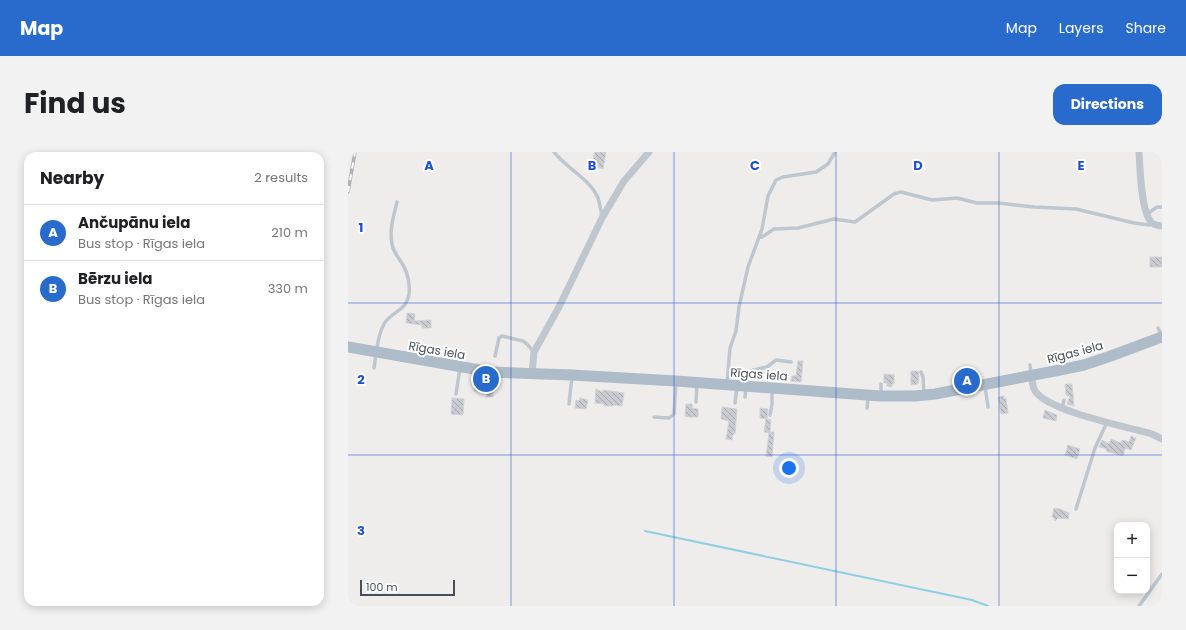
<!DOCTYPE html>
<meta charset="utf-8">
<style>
:root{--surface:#fff;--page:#f2f2f2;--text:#202124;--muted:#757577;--line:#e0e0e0;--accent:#286bcd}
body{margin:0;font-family:Poppins,sans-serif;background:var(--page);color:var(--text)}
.controls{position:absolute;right:12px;bottom:12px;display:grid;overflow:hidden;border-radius:8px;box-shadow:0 2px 10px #0003}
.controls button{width:36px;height:36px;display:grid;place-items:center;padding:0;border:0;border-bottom:1px solid var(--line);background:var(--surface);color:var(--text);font:20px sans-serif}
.scale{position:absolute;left:12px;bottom:10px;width:95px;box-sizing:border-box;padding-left:4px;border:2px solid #464f58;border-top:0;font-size:11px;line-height:14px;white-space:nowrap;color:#464f58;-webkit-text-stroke:3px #fff;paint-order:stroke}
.you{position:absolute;left:441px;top:316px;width:14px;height:14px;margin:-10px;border:3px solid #fff;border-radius:50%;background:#1a73e8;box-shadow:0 0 0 6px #1a73e833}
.badge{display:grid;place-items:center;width:26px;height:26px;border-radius:50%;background:var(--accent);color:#fff;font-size:13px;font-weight:700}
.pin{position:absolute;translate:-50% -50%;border:2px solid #fff;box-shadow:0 1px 4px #0006}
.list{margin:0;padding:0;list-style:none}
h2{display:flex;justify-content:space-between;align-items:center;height:52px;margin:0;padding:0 16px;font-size:17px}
h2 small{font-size:13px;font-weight:400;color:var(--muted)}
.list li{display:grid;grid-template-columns:26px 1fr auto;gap:12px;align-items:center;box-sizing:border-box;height:56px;padding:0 16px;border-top:1px solid var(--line)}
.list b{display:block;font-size:15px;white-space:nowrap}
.list p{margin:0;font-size:13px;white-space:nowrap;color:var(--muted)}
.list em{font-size:13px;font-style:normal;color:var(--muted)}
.map{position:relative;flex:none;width:814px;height:454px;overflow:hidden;border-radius:12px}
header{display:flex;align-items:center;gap:24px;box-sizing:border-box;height:56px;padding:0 20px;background:var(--accent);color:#fff}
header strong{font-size:19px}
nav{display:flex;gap:22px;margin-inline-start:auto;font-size:14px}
.intro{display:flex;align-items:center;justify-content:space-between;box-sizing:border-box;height:96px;padding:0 24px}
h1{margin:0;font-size:28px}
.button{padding:10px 18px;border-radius:12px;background:var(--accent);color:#fff;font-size:14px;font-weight:700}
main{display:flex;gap:24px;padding:0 24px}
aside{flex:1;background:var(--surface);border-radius:12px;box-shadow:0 2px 10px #0003}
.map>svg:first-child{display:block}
</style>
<header>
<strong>Map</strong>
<nav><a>Map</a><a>Layers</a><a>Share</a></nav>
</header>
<div class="intro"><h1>Find us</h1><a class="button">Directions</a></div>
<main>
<aside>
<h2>Nearby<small>2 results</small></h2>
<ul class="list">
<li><span class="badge">A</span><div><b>Ančupānu iela</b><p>Bus stop · Rīgas iela</p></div><em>210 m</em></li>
<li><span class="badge">B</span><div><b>Bērzu iela</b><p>Bus stop · Rīgas iela</p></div><em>330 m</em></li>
</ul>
</aside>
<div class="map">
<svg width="814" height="454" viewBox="0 0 814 454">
<defs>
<pattern id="building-back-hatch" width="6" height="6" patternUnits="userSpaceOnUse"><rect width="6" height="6" fill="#cacbd1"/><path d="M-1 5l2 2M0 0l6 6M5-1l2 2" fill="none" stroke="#a6a7ac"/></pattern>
</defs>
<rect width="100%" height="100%" fill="#efecec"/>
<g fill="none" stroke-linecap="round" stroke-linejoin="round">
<!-- stream -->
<path stroke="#8ecfe3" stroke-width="2" d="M297 379 624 448 640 454"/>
</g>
<!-- building -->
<path fill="url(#building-back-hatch)" stroke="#d1d3d8" d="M247 0H258L255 17 243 14Z
M802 105H814V115H802Z
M59 161 67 162 66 169 83 168V176H74V173L58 171Z
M450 209H455L453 230 443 229 444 224H448Z
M563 219H570L571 224 570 232 563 233Z
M536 222 546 223V232H544V235L539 234V231H536Z
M124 224H127L130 230 146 232 145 245H138L139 240 126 239 127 235Z
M717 232H724L726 254 719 252 722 244H719L718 242Z
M248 237 254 240 255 238 276 241 274 254 265 253V254H256V252L247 251Z
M656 244V247L658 246 660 261 653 262 650 245Z
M104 246 116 247 115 263 103 262Z
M232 246 240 248 238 257 227 256 228 248 231 249Z
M338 252H344V256L350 257V265H341L337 264Z
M374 255 389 257 387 282H385L384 288 378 287 381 269 373 267Z
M412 256 420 257 419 267 423 268 422 280H426L424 305 418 304 421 281 416 280 418 267 412 266Z
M697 258 709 263 708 269 695 266Z
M783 284 788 286 785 293 783 298 777 296 775 304 758 299 759 297 751 295 754 288 761 292 763 287 773 291 774 288 781 290Z
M720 293 732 297 729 307 717 303Z
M706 356 712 357 721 361 720 367 710 366 707 369 706 366 704 365Z"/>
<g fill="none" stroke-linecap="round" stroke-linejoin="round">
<!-- lane -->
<path stroke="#bec6ce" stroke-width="3.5" d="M206 0C218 16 242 27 250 46 252 52 253 59 254 65
M799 62 809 55H814
M411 85H414L426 77 450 76 486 67 507 70 546 42 553 40 584 48 609 46 629 51H650L686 55 728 57 786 71 801 73 804 71
M810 176 814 184
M147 204 151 186 154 184 175 189 179 192 186 200
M682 213 683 223
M26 216C28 203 30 179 38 169 47 158 58 159 61 142 62 133 60 121 55 113 51 106 45 100 44 92 41 78 46 63 49 50
M573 220 575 225 576 242
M380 221 399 220 410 217 419 215 428 208 443 210
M379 232 382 196 388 179 391 155 400 115 414 77 420 44 428 28 435 25 468 20 480 12 487 0
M637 234 640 255
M108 242 112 216
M533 243V232
M397 245 398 236
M348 250 349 231
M387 251 389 235
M221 252 224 224
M519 256 520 246
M714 256 716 248
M422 263 424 252V237
M306 265 321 266 326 262 328 230
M728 357 747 296 759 270
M791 454 814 422"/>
<!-- street -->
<path stroke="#bec6ce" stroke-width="7" d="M791 0C792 17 793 54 801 67 804 73 808 73 814 74
M184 221 186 200 211 155 254 66 276 29 301 0
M684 224C684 228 685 235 687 239 700 259 779 275 804 282L814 287"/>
<!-- primary -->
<path stroke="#aebbc9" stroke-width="11" d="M0 195 143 220 224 223 328 229 532 244H567L587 242 712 218 736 213 760 205 814 185"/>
<!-- rail casing -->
<g stroke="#afb2b6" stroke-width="3.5">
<path id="rail" d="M0 40 7 0"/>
</g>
<!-- rail -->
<use href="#rail" stroke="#fff" stroke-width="2" stroke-dasharray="6" stroke-linecap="butt"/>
</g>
<!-- grid -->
<path fill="none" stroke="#1d4ed8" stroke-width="1" stroke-opacity="0.55" d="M163 0V454M326 0V454M488 0V454M651 0V454M0 151H814M0 303H814"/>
<g text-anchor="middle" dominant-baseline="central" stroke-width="4" stroke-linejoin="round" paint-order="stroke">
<!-- street labels -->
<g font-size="12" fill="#464f58" stroke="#fff">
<text transform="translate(89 198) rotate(10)">Rīgas iela</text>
<text transform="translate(727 200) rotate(-15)">Rīgas iela</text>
<text transform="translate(411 222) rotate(4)">Rīgas iela</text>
</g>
</g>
<g font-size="13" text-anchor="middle" font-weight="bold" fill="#1d4ed8" stroke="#fff" stroke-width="4" stroke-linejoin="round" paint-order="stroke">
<text x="81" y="18">A</text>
<text x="244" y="18">B</text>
<text x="407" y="18">C</text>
<text x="570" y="18">D</text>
<text x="733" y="18">E</text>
<text x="13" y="80">1</text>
<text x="13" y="232">2</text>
<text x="13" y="383">3</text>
</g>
</svg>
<div class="controls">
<button>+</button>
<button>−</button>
</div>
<div class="scale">100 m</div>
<div class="you"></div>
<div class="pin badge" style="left:619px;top:229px">A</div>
<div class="pin badge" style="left:138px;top:227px">B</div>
</div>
</main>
